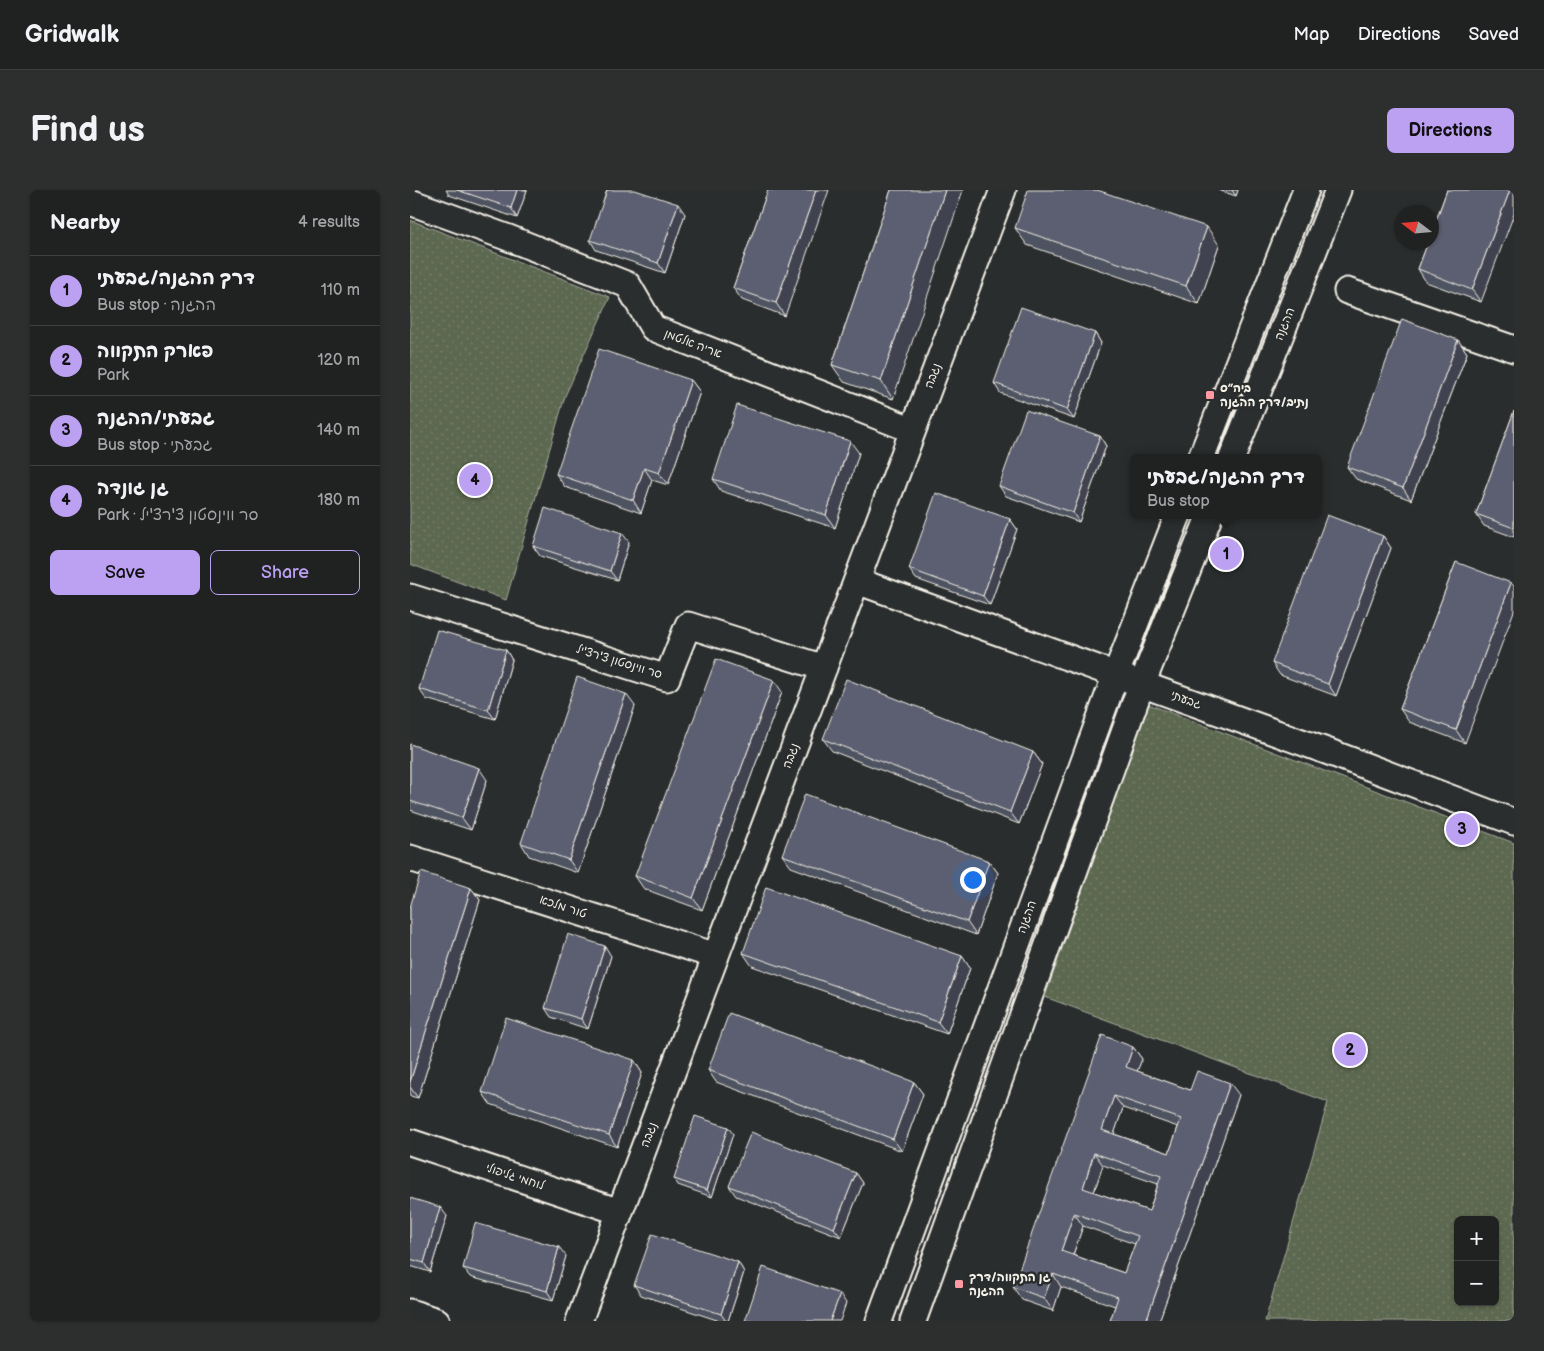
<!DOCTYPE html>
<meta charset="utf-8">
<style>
:root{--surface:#202222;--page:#2d2f2f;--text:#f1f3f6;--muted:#a2a4a5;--line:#3d3f40;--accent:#bca0f2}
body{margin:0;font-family:"Balsamiq Sans","Playpen Sans Hebrew",sans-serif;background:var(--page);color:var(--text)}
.controls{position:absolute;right:15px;bottom:15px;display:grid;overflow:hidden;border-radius:8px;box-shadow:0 1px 4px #0004}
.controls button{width:45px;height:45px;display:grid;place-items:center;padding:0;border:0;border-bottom:1px solid var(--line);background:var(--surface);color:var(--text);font:25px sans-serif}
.compass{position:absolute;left:984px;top:15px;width:45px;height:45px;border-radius:50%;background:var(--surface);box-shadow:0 1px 4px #0004;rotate:286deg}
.you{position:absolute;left:562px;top:689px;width:18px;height:18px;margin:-12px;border:4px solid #fff;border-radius:50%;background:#1a73e8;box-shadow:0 0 0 8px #1a73e833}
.badge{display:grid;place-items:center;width:32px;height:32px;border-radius:50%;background:var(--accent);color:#111;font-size:16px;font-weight:700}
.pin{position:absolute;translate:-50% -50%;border:2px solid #fff;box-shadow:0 1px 5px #0006}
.popup{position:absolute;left:720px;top:264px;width:192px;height:65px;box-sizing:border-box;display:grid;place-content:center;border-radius:8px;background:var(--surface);filter:drop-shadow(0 1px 4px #0005);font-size:16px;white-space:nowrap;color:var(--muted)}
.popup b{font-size:19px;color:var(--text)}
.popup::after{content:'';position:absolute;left:50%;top:100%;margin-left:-10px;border:10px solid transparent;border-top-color:var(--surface)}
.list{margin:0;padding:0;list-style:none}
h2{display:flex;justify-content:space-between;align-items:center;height:65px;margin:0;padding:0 20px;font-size:21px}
h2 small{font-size:16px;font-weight:400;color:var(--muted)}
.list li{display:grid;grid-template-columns:32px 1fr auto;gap:15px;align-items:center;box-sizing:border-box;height:70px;padding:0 20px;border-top:1px solid var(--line)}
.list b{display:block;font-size:19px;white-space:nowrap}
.list p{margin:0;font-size:16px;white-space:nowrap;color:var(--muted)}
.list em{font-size:16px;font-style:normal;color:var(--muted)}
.actions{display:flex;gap:10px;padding:15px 20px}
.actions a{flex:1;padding:11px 0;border:1px solid var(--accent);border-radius:8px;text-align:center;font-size:18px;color:var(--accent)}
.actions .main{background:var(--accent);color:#111}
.map{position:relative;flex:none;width:1104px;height:1131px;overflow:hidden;border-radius:8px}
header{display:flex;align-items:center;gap:30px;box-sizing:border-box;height:70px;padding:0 25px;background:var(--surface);border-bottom:1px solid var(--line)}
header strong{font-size:24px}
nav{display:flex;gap:28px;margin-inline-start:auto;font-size:18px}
.intro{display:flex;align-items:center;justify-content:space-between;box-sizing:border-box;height:120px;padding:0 30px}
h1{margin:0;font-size:35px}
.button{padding:12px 22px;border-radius:8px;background:var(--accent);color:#111;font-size:18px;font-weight:700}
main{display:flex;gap:30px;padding:0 30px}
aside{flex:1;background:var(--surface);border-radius:8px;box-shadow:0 1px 4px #0004}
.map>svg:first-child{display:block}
</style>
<header>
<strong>Gridwalk</strong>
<nav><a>Map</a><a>Directions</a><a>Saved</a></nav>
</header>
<div class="intro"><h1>Find us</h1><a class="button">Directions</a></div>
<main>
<aside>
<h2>Nearby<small>4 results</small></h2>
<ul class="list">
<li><span class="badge">1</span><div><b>דרך ההגנה/גבעתי</b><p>Bus stop · ההגנה</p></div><em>110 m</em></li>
<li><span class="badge">2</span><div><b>פארק התקווה</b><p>Park</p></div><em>120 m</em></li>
<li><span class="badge">3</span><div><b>גבעתי/ההגנה</b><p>Bus stop · גבעתי</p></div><em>140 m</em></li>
<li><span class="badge">4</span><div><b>גן גונדה</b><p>Park · סר ווינסטון צ'רצ'יל</p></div><em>180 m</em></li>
</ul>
<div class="actions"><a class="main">Save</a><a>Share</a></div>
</aside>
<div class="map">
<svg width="1104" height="1131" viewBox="0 0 1104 1131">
<defs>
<pattern id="park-dots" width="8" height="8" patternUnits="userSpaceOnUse" patternTransform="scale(1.25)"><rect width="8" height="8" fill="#5c674f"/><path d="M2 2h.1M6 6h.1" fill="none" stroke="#747d68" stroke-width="1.8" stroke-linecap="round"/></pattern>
</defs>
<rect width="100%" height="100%" fill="#2a2d2e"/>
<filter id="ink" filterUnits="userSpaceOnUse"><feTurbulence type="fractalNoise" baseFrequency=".02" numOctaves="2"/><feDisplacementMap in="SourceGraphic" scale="10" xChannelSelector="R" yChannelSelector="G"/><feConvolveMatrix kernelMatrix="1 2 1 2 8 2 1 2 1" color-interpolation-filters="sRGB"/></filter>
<g filter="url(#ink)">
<!-- park -->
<path fill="url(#park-dots)" stroke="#a8ac9c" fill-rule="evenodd" d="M0 30 200 107 155 206 96 410 0 374Z
M738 514 1104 653V1131H855L918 912 635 807ZM1048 1030H1085V1112H1048Z"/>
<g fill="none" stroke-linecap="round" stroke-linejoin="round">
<!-- minor casing -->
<g stroke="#f4f1e8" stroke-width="29">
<path id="minor" d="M0 12 96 47 218 95 243 138 503 240
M937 101 1104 159
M791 268 896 0
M822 268 928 0
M447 391 919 562 1104 632
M0 407 257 488 278 435 414 478
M0 668 306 766
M0 952 210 1022
M0 1122 27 1131
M169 1131 593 0
M469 1131 706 484 768 325
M503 1131 728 504 800 325"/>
</g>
<!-- minor -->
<use href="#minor" stroke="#2a2d2e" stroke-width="25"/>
</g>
<!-- wall -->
<path fill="#4e5261" stroke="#f4f1e8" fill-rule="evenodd" d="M36 0H117L107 28 39 5Z
M358 0 375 126 332 110 323 98Z
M481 0 483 209 434 192 422 175Z
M808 0H828L826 6Z
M1037 0 1071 112 1016 92 1008 79Z
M275 24 255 83 186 60 180 50Z
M605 38 809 55 789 114 617 55Z
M685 143 691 153 664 229 590 203 584 193Z
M1048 150 1057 163 1001 310 946 289 937 277Z
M281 190 290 202 258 295 242 290 231 323 155 297 146 284Z
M1104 221V347L1074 336 1066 324Z
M690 246 696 256 669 332 596 306 589 296Z
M449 263 425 338 311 301 303 289Z
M600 329 607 339 580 415 506 389 499 379Z
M973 346 981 358 926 506 870 485 862 473Z
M219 352 207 390 130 366 123 356Z
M1046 372 1055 553 999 532 990 519Z
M96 460 102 470 85 529 16 509 9 499Z
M372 502 292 720 234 699 225 686Z
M225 516 168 683 119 666 111 653Z
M413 549 623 562 632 574 609 634 422 561Z
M0 554 77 590 61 640 0 620Z
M372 665 579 671 588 683 566 745 381 677Z
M61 698 70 710 8 908 0 906V717Z
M333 763 552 766 560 778 537 844 342 776Z
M201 766 178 839 141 827 135 818Z
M723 857 732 869 727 881 780 900 829 905 749 1131H700L705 1116 651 1097 643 1121 612 1110 603 1097ZM713 918 768 937 759 963 704 944ZM693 975 748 994 739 1021 684 1002ZM673 1036 725 1054 714 1083 663 1065Z
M224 870 232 883 207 957 80 914 72 902Z
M298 880 504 892 513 904 492 961 306 892Z
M323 944 302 1007 268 995 264 989Z
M446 983 453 993 431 1047 326 1006 319 996Z
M0 1008 37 1026 20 1082 0 1076Z
M156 1066 143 1110 60 1087 53 1078Z
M328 1072 334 1082 318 1131H310L231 1105 224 1095Z"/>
<!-- shaded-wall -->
<path fill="#40424f" stroke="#f4f1e8" d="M107 0H117L107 28 101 18Z
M406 0H419L375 126 366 113Z
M535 0H553L483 209 471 191Z
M822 0H828L826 6Z
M1100 0H1104V24L1071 112 1062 100Z
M268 14 275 24 255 83 248 73Z
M797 37 809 55 789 114 776 96Z
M685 143 691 153 664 229 657 220Z
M1048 150 1057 163 1001 310 993 298Z
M281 190 290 202 258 295 249 283Z
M690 246 696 256 669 332 663 323Z
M440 251 449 263 425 338 416 325Z
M234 278 242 290 231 323 223 310Z
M600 329 607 339 580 415 573 406Z
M212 343 219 352 207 390 200 381Z
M973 346 981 358 926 506 918 494Z
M1101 393 1104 396V421L1055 553 1046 540Z
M96 460 102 470 85 529 78 520Z
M364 490 372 502 292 720 283 708Z
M216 504 225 516 168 683 159 670Z
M623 562 632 574 609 634 600 622Z
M69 578 77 590 61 640 52 628Z
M579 671 588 683 566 745 557 732Z
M61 698 70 710 8 908 0 897V892Z
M195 756 201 766 178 839 171 829Z
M552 766 560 778 537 844 528 832Z
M723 857 732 869 724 889 716 877Z
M224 870 232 883 207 957 199 945Z
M504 892 513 904 492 961 483 949Z
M820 893 829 905 749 1131H736Z
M704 906 713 918 701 953 692 940Z
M318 937 323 944 302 1007 297 1000Z
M684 963 693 975 681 1011 673 998Z
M446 983 453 993 431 1047 424 1038Z
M30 1017 37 1026 20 1082 14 1073Z
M664 1023 673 1036 660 1073 651 1061Z
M149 1057 156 1066 143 1110 137 1101Z
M328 1072 334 1082 318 1131H316L311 1124Z
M643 1084 651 1097 643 1121 634 1108Z
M430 1104 436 1113 430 1131H420Z"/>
<!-- building -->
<path fill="#5b5f71" stroke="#f4f1e8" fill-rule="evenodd" d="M47 0H107L101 18Z
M197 0H225L268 14 248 73 180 50Z
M358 0H406L366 113 323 98Z
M481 0H535L471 191 422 175Z
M618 0H687L797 37 776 96 605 38Z
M1037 0H1100L1062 100 1008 79 1018 52H1022V42Z
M611 117 685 143 657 220 584 193Z
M992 129 1048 150 993 298 937 277Z
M189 159 281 190 249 283 234 278 223 310 146 284Z
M327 215 440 251 416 325 303 289Z
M616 220 690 246 663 323 589 296Z
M1104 221V338L1066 324Z
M526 303 600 329 573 406 499 379Z
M135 318 212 343 200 381 123 356Z
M917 325 973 346 918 494 862 473Z
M1046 372 1101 393 1046 540 990 519Z
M27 440 96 460 78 520 9 499Z
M306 469 364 490 283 708 225 686Z
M167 487 216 504 159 670 111 653Z
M436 489 623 562 600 622 413 549Z
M0 554 69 578 52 628 0 611Z
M395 604 579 671 557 732 372 665Z
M11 682 61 698 0 892V717Z
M356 697 552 766 528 832 333 763Z
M158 744 195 756 171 829 135 818Z
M319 823 504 892 483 949 298 880Z
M96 828 224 870 199 945 72 902Z
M692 845 723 857 716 877 780 900 787 881 820 893 736 1131H700L708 1107 643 1084 634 1108 603 1097ZM704 906 771 929 759 963 692 940ZM684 963 751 986 739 1021 673 998ZM664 1023 728 1046 714 1083 651 1061Z
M285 926 318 937 297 1000 264 989Z
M341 942 446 983 424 1038 319 996Z
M0 1008 30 1017 14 1073 0 1069Z
M65 1033 149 1057 137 1101 53 1078Z
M242 1044 328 1072 311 1124 224 1095Z
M353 1077 430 1104 420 1131H335Z"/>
</g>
<!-- markers -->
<g fill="#ff9aa2" stroke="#2a2d2e" stroke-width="2">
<rect x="795" y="200" width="10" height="10" rx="2.5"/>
<rect x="544" y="1089" width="10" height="10" rx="2.5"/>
</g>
<g text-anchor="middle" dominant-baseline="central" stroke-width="5" stroke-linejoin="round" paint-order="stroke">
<!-- street labels -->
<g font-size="12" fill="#f4f1e8" stroke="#2a2d2e">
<text transform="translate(875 134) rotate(-68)">ההגנה</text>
<text transform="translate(283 154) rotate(21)">אריה אלטמן</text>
<text transform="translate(523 186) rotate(-69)">נגבה</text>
<text transform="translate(209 472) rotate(17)">סר ווינסטון צ'רצ'יל</text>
<text transform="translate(776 510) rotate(20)">גבעתי</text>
<text transform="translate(381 566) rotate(-69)">נגבה</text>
<text transform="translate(153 717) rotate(18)">טור מלכא</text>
<text transform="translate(617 727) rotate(-70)">ההגנה</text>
<text transform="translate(239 945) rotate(-69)">נגבה</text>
<text transform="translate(105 987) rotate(18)">לוחמי גליפולי</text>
</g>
<!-- poi labels -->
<g font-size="12" font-weight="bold" fill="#f4f1e8" stroke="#2a2d2e" text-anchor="start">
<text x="810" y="198">ביה״ס<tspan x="810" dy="14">נתיב/דרך ההגנה</tspan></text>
<text x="559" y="1087">גן התקווה/דרך<tspan x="559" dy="14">ההגנה</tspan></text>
</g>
</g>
</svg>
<div class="controls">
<button>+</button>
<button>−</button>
</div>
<svg class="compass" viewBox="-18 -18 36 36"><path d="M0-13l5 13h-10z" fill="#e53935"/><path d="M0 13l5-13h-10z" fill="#a2a4a5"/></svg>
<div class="you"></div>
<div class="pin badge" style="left:816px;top:364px">1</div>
<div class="popup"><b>דרך ההגנה/גבעתי</b>Bus stop</div>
<div class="pin badge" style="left:940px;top:860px">2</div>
<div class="pin badge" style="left:1052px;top:639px">3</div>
<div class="pin badge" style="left:65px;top:290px">4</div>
</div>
</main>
